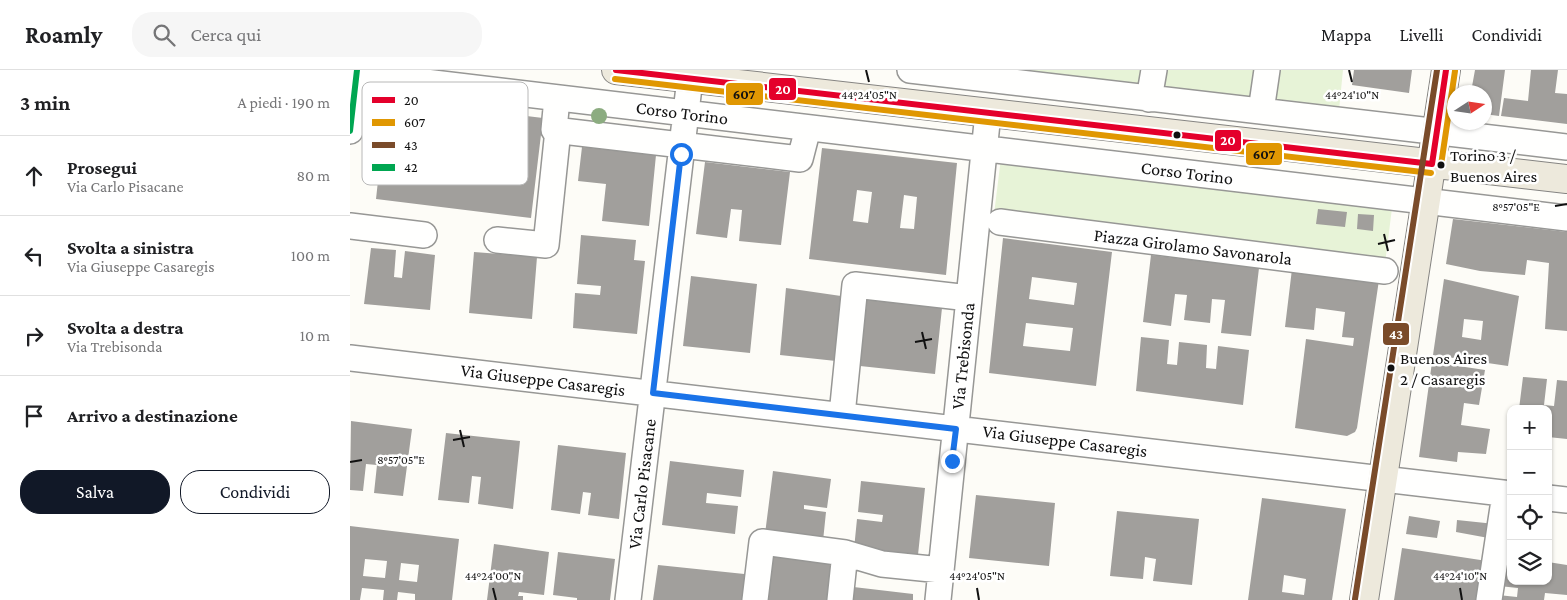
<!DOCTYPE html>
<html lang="it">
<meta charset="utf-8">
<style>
:root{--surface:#fff;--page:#f6f6f6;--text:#202124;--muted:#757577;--line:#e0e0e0;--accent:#111827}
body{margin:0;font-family:"Crimson Pro",serif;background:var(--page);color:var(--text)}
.controls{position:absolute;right:15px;bottom:15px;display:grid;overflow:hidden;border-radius:10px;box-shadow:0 1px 4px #0004}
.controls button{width:45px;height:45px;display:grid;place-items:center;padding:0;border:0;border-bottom:1px solid var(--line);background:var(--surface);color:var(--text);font:25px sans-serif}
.compass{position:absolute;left:1097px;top:15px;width:45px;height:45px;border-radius:50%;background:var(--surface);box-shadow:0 1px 4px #0004;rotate:78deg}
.stop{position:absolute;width:15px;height:15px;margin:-11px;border:4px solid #1a73e8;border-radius:50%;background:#fff}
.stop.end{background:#1a73e8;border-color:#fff;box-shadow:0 1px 5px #0008}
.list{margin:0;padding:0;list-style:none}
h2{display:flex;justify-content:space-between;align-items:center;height:65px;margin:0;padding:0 20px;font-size:21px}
h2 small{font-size:16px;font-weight:400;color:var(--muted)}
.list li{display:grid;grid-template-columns:32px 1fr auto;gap:15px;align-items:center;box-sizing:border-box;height:80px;padding:0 20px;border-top:1px solid var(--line)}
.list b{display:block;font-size:19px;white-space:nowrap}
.list p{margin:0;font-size:16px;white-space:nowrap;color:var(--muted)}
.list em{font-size:16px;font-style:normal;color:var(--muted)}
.actions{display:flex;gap:10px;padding:15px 20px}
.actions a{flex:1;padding:11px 0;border:1px solid var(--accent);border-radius:20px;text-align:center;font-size:18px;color:var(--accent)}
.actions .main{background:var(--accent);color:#fff}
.icon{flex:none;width:28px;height:28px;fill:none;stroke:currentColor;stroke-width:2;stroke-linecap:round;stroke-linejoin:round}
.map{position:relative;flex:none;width:1217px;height:530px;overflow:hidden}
header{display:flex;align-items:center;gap:30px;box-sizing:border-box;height:70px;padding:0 25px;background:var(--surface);border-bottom:1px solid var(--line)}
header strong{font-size:24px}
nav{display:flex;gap:28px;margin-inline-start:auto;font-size:18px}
.search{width:350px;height:45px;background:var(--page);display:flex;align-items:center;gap:12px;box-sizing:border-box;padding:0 18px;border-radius:20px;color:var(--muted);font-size:19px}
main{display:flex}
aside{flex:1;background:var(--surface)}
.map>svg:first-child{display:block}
</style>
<header>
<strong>Roamly</strong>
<div class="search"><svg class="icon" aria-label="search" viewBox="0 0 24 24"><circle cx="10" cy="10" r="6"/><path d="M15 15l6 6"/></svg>Cerca qui</div>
<nav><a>Mappa</a><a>Livelli</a><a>Condividi</a></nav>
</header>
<main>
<aside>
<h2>3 min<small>A piedi · 190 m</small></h2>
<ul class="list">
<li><svg class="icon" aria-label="ahead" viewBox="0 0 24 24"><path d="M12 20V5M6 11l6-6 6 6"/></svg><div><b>Prosegui</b><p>Via Carlo Pisacane</p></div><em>80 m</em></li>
<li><svg class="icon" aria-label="left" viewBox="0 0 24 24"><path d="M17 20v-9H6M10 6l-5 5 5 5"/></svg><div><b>Svolta a sinistra</b><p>Via Giuseppe Casaregis</p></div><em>100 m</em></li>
<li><svg class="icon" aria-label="right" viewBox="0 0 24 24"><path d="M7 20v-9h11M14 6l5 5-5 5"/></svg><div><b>Svolta a destra</b><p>Via Trebisonda</p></div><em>10 m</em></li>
<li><svg class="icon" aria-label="arrive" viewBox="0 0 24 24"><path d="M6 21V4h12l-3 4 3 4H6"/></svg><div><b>Arrivo a destinazione</b></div></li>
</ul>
<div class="actions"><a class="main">Salva</a><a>Condividi</a></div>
</aside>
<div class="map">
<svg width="1217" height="530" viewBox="0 0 1217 530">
<rect width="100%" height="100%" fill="#fdfcf7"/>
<!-- green -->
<path fill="#e7f3d7" d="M671 0H993L989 40 670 3Z
M651 88 1042 138 1035 194 644 144Z"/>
<!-- building -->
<path fill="#a19f9c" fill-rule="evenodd" d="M1004 0H1062L1059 23 1002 15Z
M1125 0H1155L1149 46 1134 44V22H1121Z
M1181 0H1208L1205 23 1217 24V54L1151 46 1154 28 1178 31Z
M37 29 193 48 181 148 26 129ZM59 58 95 62 94 74 119 77 121 66 155 70 150 111 116 106 117 93 91 90 90 103 54 99Z
M232 77 306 85 299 156 252 151 256 114 228 111Z
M472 78 607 93 596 205 459 189ZM507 120 522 122 518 153 503 151ZM554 125 567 127 564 159 550 158Z
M355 92 440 102 431 175 389 171 392 140 381 139 377 168 346 164Z
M968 139 997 142 995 157 966 154Z
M1008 144 1024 145 1023 161 1007 159Z
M1103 149 1217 162V261L1195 259 1199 193 1177 190 1175 205 1130 201 1096 194Z
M231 165 286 170 284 190 295 191 287 264 223 258 225 223 250 225 251 216 227 214Z
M653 168 762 182 746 316 639 303ZM682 207 727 213 724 235 679 229ZM676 253 723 258 720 281 673 276Z
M21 178 46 180 44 207 52 208 55 181 85 185 80 240 14 234Z
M124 182 187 187 182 249 119 243Z
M801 185 909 198 901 266 871 263 875 230 862 229 860 253 834 250 837 225 825 224 821 256 793 252Z
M942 199 1029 210 1007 358 1005 362 997 366 945 358 956 269 1003 276 1004 268 992 267 995 242 966 238 964 260 935 257Z
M341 206 407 214 400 283 333 276Z
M1094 209 1169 226 1158 296 1083 285ZM1114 249 1133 251 1131 270 1112 267Z
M436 218 491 226 486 291 430 285Z
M517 230 592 238 585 304 510 296Z
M791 267 819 270 817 294 827 295 829 272 857 275 856 298 866 299 868 276 899 280 893 335 786 321Z
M1082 292 1135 300 1129 335 1114 333 1111 355 1140 359 1136 384 1108 382 1107 392 1069 387Z
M1173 307 1197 309 1194 335 1204 336 1207 310 1217 311V369L1198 367V339H1169Z
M1 351 62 359 53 426 24 423 27 395 16 394 13 421 0 420Z
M96 363 170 371 163 439 128 434 131 407 122 406 119 433 88 430Z
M208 375 276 383 269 449 238 445 241 423 233 422 230 444 201 440Z
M320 391 394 400 391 427 357 423 356 433 388 436 385 464 312 455Z
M423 401 481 409 477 438 454 435V439L476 442 473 471 415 464Z
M511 411 575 418 568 485 504 479 507 449 532 452 533 445 508 442Z
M626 425 705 433 699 496 619 488Z
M912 428 996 439 982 530H898ZM934 505 956 509 954 525 932 522Z
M767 441 849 449 842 515 803 511 806 489 795 487 793 509 760 506Z
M1059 446 1090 451 1087 468 1056 464Z
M1107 450 1145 454 1144 469 1106 462Z
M0 456 109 469 102 530H65V524L48 522 47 530H33L34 520 12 518 10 530H0ZM15 489 37 491 35 508 13 506ZM51 493 69 495 67 512 49 510Z
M144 474 199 482 194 525 169 522 168 526H173V530H137Z
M417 477 490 486 485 530H410Z
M1052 478 1137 491 1132 530H1044Z
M208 482 265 489 260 530H227V528L203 525Z
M1153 487 1161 488V511H1198V492L1217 495V525L1195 523 1194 530H1148V525L1167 527 1168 518 1149 516Z
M308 495 404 505 401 530H303Z
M495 516 563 524V530H494Z"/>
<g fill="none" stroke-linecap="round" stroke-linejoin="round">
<!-- minor casing -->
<g stroke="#979795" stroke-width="28">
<path id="minor" d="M560 0 1217 77
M0 3 1217 148
M207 28 204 60 450 89 458 58
M799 29 804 0
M911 41 917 0
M0 61 7 0
M650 152 1035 201
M0 156 74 165
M147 170 196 175 208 60
M0 288 1161 424
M492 345 505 215 619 228
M1198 428 1217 430
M278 530 341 0
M405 530 412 472 495 483 532 494 591 500
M490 530 495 483
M588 530 638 43
M1139 530 1155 424"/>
</g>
<!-- major casing -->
<g stroke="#858482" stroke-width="30">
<path id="major" d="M266 0 1217 109
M1014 530 1096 0"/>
</g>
<!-- minor -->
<use href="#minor" stroke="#fffffe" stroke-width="25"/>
<!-- major -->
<use href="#major" stroke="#ede9dc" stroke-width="28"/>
<!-- bus-1 casing -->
<g stroke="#fff" stroke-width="10">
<path id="bus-1" d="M266 0 1082 94
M1082 94 1096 0"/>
</g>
<!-- bus-2 casing -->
<g stroke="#fff" stroke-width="10">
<path id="bus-2" d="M265 9 1081 103
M1091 95 1105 1"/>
</g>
<!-- bus-3 casing -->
<g stroke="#fff" stroke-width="10">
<path id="bus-3" d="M1005 529 1087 0"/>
</g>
<!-- bus-4 casing -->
<g stroke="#fff" stroke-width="10">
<path id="bus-4" d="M0 61 7 0"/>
</g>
<!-- bus-1 -->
<use href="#bus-1" stroke="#e4002b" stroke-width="6"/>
<!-- bus-2 -->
<use href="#bus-2" stroke="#e09702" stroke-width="6"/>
<!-- bus-3 -->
<use href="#bus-3" stroke="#7a4b2a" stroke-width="6"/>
<!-- bus-4 -->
<use href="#bus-4" stroke="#00a651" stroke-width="6"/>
</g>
<!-- trees -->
<circle fill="#8cac80" cx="249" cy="46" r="8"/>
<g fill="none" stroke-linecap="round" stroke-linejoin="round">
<!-- route -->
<path stroke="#1a73e8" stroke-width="6" d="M331 84 303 323 606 359 602 391"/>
</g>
<!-- ticks -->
<path fill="none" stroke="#111" stroke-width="2" d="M516 0 519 12M999 0 1002 12M1205 136 1217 134M1034 164 1038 181M1028 174 1045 170M572 262 576 279M565 272 582 269M110 360 114 377M103 370 120 367M0 392 12 390M143 518 146 530M627 518 629 530M1110 518 1112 530"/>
<!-- markers -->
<g fill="#111" stroke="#fff" stroke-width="2">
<circle cx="827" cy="65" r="4.5"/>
<circle cx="1091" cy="95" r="4.5"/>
<circle cx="1041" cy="298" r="4.5"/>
</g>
<g text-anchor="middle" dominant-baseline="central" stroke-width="5" stroke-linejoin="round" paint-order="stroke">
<!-- bus labels -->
<g font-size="17" fill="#111" stroke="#fff" text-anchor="start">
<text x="1100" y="85">Torino 3 /<tspan x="1100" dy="21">Buenos Aires</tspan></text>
<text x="1050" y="288">Buenos Aires<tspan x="1050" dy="21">2 / Casaregis</tspan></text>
</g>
<!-- street labels -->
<g font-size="18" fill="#111" stroke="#fff">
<text transform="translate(332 43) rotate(7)">Corso Torino</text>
<text transform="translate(837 103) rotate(7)">Corso Torino</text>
<text transform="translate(843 177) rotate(7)">Piazza Girolamo Savonarola</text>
<text transform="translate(613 286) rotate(-84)">Via Trebisonda</text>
<text transform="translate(193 310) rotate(7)">Via Giuseppe Casaregis</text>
<text transform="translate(715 371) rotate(7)">Via Giuseppe Casaregis</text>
<text transform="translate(292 414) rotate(-83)">Via Carlo Pisacane</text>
</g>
</g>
<!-- legend -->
<rect x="12" y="12" width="166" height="103" rx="8" fill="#fff" stroke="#b8b8b8" stroke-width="1"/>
<rect x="22" y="27" width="23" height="6" fill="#e4002b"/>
<rect x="22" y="49" width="23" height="7" fill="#e09702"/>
<rect x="22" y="72" width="23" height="6" fill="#7a4b2a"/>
<rect x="22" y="94" width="23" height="7" fill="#00a651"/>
<g font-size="14" fill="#111">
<text x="54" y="35">20</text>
<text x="54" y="57">607</text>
<text x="54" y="80">43</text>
<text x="54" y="102">42</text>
</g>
<g font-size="12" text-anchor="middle" fill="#111" stroke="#fff" stroke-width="5" stroke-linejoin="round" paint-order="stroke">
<text x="519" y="29">44°24'05"N</text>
<text x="1002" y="29">44°24'10"N</text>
<text x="1166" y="141">8°57'05"E</text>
<text x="51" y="394">8°57'05"E</text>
<text x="143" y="510">44°24'00"N</text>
<text x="627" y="510">44°24'05"N</text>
<text x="1110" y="510">44°24'10"N</text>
</g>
<g stroke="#fff" stroke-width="2">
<rect x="418" y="7" width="29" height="24" rx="5" fill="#e4002b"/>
<rect x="375" y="12" width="39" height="24" rx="5" fill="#e09702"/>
<rect x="864" y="59" width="28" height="23" rx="5" fill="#e4002b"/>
<rect x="895" y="72" width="38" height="24" rx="5" fill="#e09702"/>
<rect x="1032" y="252" width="28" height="24" rx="5" fill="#7a4b2a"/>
</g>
<g font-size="14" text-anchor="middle" font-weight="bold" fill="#fff">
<text x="433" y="24">20</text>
<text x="878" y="75">20</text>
<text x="1046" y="269">43</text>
</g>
<g font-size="14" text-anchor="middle" font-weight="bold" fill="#111">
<text x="394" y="29">607</text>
<text x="914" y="89">607</text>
</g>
</svg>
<div class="controls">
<button>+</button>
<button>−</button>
<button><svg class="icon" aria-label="locate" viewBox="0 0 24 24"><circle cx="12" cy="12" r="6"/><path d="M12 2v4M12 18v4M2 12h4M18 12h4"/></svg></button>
<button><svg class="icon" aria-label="layers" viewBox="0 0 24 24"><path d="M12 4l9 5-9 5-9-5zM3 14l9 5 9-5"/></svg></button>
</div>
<svg class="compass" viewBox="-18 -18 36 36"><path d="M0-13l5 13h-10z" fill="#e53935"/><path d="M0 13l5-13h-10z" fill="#757577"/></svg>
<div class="stop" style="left:331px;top:84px"></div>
<div class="stop end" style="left:602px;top:391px"></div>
</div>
</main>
